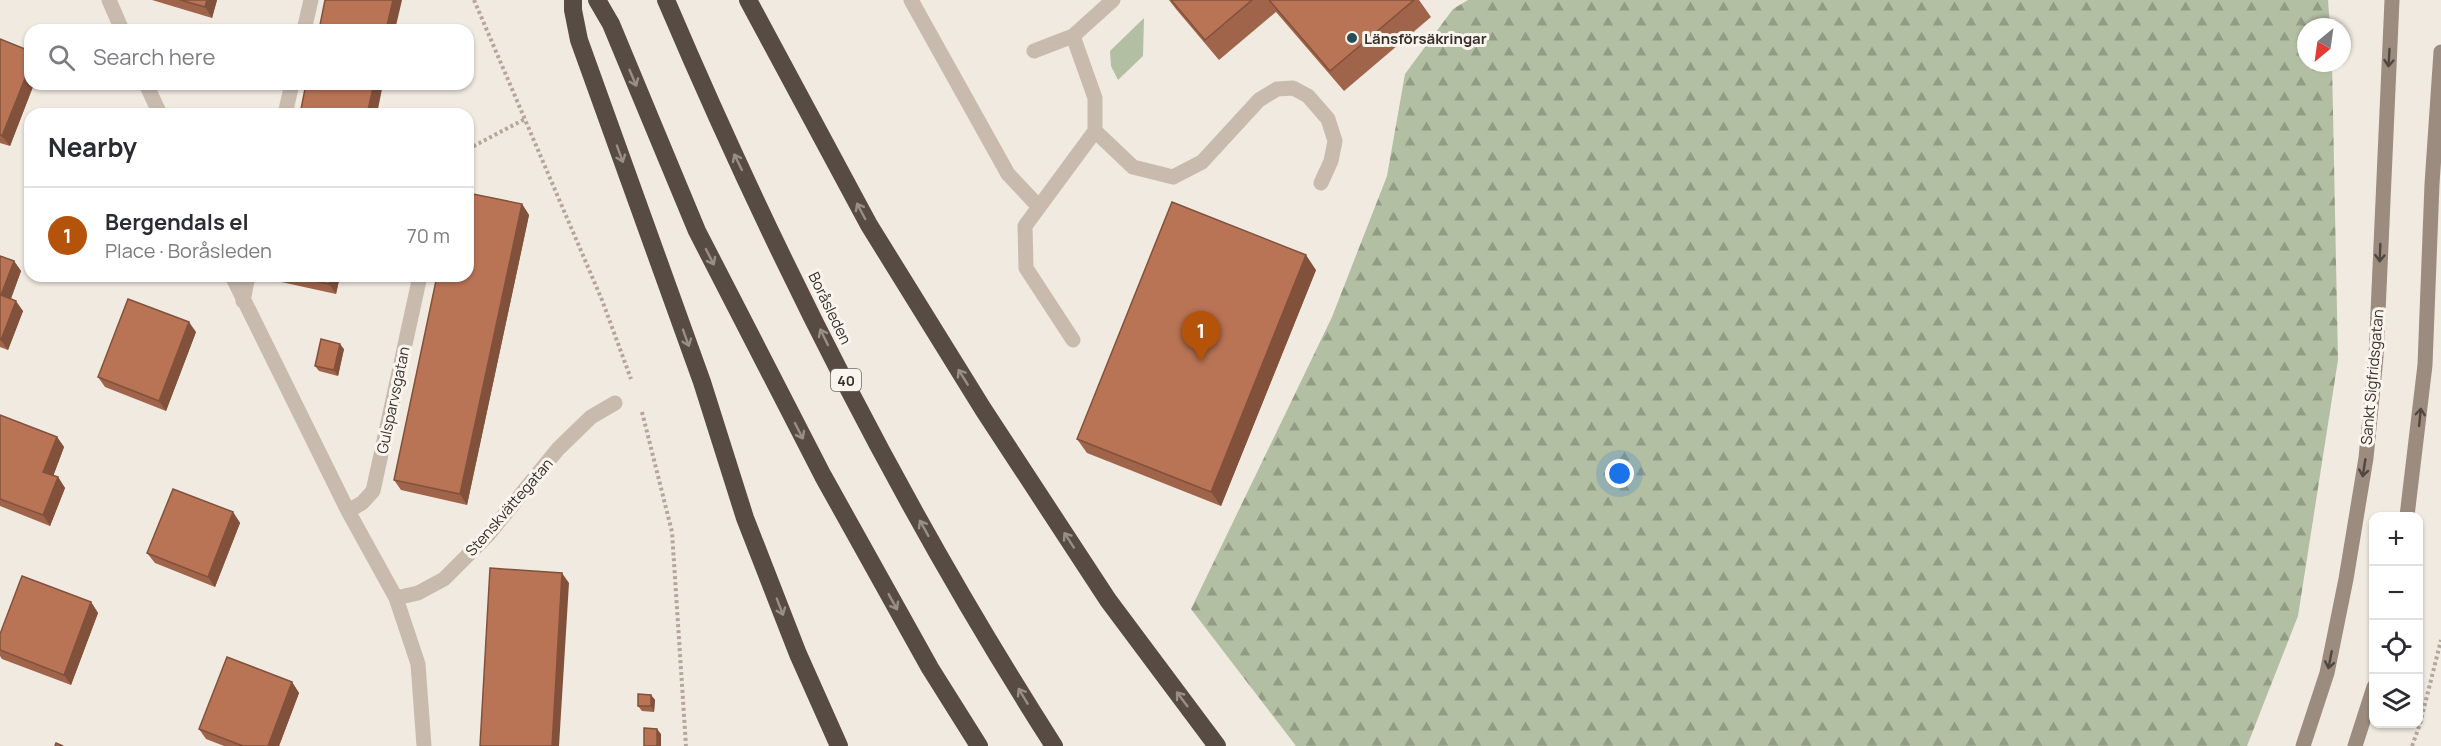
<!DOCTYPE html>
<meta charset="utf-8">
<style>
:root{--surface:#fff;--page:#f7f7f7;--text:#2b2b33;--muted:#7c7c81;--line:#e1e1e2;--accent:#b45309}
body{margin:0;font-family:Manrope,sans-serif;background:var(--page);color:var(--text)}
.controls{position:absolute;right:18px;bottom:18px;display:grid;overflow:hidden;border-radius:12px;box-shadow:0 2px 4px #0004}
.controls button{width:54px;height:54px;display:grid;place-items:center;padding:0;border:0;border-bottom:2px solid var(--line);background:var(--surface);color:var(--text);font:30px sans-serif}
.compass{position:absolute;left:2297px;top:18px;width:54px;height:54px;border-radius:50%;background:var(--surface);box-shadow:0 2px 4px #0004;rotate:209deg}
.you{position:absolute;left:1620px;top:474px;width:21px;height:21px;margin:-15px;border:4px solid #fff;border-radius:50%;background:#1a73e8;box-shadow:0 0 0 9px #1a73e833}
.badge{display:grid;place-items:center;width:39px;height:39px;border-radius:50%;background:var(--accent);color:#fff;font-size:20px;font-weight:700}
.pin{position:absolute;translate:-50% -50px;filter:drop-shadow(0 2px 3px #0008)}
.pin::after{content:'';position:absolute;top:32px;width:21px;height:18px;background:inherit;clip-path:polygon(0 0,100% 0,50% 100%)}
.list{margin:0;padding:0;list-style:none}
h2{display:flex;justify-content:space-between;align-items:center;height:78px;margin:0;padding:0 24px;font-size:26px}
h2 small{font-size:20px;font-weight:400;color:var(--muted)}
.list li{display:grid;grid-template-columns:39px 1fr auto;gap:18px;align-items:center;box-sizing:border-box;height:96px;padding:0 24px;border-top:2px solid var(--line)}
.list b{display:block;font-size:22px;white-space:nowrap}
.list p{margin:0;font-size:20px;white-space:nowrap;color:var(--muted)}
.list em{font-size:20px;font-style:normal;color:var(--muted)}
.icon{flex:none;width:33px;height:33px;fill:none;stroke:currentColor;stroke-width:2;stroke-linecap:round;stroke-linejoin:round}
.map{position:relative;flex:none;width:2441px;height:746px;overflow:hidden}
.search{position:absolute;background:var(--surface);box-shadow:0 2px 4px #0004;left:24px;top:24px;width:450px;height:66px;display:flex;align-items:center;gap:15px;box-sizing:border-box;padding:0 21px;border-radius:18px;color:var(--muted);font-size:22px}
.panel{position:absolute;background:var(--surface);box-shadow:0 2px 4px #0004;left:24px;top:108px;width:450px;height:174px;border-radius:18px}
.map>svg:first-child{display:block}
</style>
<div class="map">
<svg width="2441" height="746" viewBox="0 0 2441 746">
<defs>
<pattern id="forest-firs" width="22" height="20" patternUnits="userSpaceOnUse" patternTransform="scale(1.5)"><rect width="22" height="20" fill="#b3bfa2"/><path d="M5 1l3.5 6h-7zM16 11l3.5 6h-7z" fill="#929c84"/></pattern>
</defs>
<rect width="100%" height="100%" fill="#f1eae1"/>
<!-- grass -->
<path fill="#b3bfa2" d="M1144 18 1143 56 1118 80 1111 66 1110 51Z"/>
<!-- forest -->
<path fill="url(#forest-firs)" d="M1468 0H2328L2330 27H2306V63H2332L2338 360 2298 616 2247 746H1296L1191 609 1332 317 1387 176 1405 74 1453 9Z"/>
<g fill="none" stroke-linecap="round" stroke-linejoin="round">
<!-- path -->
<path stroke="#b4a698" stroke-width="4" stroke-dasharray="3 3" stroke-linecap="butt" d="M474 0 602 300 631 379
M468 149 525 119
M642 412 672 532 686 746
M2412 746 2420 724 2441 640"/>
<!-- service -->
<path stroke="#c8bbae" stroke-width="15" d="M911 0 1008 174 1039 207
M1073 36 1095 98V131L1025 226 1026 268 1073 340
M1095 131 1133 167 1173 177 1202 162 1259 100 1277 89 1293 88 1308 96 1328 119 1335 141 1331 161 1321 183"/>
<!-- minor -->
<path stroke="#c8bbae" stroke-width="15" d="M109 0 122 30
M304 30 311 0
M1034 51 1073 36 1113 0
M146 84 160 114
M285 114 292 84
M232 276 348 511 396 598 418 664 424 746
M243 301 248 276
M348 511 362 503 373 491 420 276
M396 598 418 593 444 579 488 535 558 449 591 417 615 403"/>
<!-- secondary -->
<path stroke="#9c8b7f" stroke-width="15" d="M2407 516 2425 365 2432 184 2441 52
M2303 746 2327 673 2346 579 2366 458 2376 357 2392 0
M2355 746 2374 687"/>
<!-- motorway -->
<path stroke="#574b43" stroke-width="18" d="M573 0V10L579 40 702 382 745 518 798 654 839 746
M597 0 611 24 697 231 823 476 930 668 979 746
M666 0C775 256 904 512 1054 746
M748 0 869 225 983 409 1108 600 1217 746"/>
</g>
<!-- wall -->
<path fill="#9f644a" d="M152 0H217L212 18Z
M1169 0H1419L1431 17 1344 91 1276 12 1219 60 1176 9Z
M0 39 30 84H34L10 146 0 143Z
M522 204 529 215 467 505 401 490 394 480Z
M0 256 14 261 21 271 11 299 23 311 8 350 0 347Z
M1316 270 1221 506 1087 453 1077 439Z
M269 276H340L336 294 272 280Z
M196 332 166 411 105 387 98 377Z
M344 349 338 376 319 371 315 366Z
M0 415 57 437 64 447 53 476 58 477 65 488 50 526 0 506Z
M233 512 240 523 215 587 155 563 147 553Z
M91 602 98 613 71 685 2 659 0 656V634Z
M292 682 299 693 279 746H224L206 739 199 729Z
M651 695 655 700 654 712 642 711 638 706Z"/>
<!-- shaded-wall -->
<path fill="#82513c" d="M207 0H217L212 18 205 7Z
M393 0H402L395 30H386Z
M30 66V84H34L10 146 2 136Z
M374 84H383L377 114H367Z
M522 204 529 215 467 505 460 494Z
M1306 255 1316 270 1221 506 1211 492Z
M14 261 21 271 8 306 1 295Z
M331 276H340L336 294 329 284Z
M16 301 23 311 8 350 1 340Z
M189 322 196 332 166 411 159 401Z
M340 344 344 349 338 376 334 370Z
M57 437 64 447 51 482 43 472Z
M58 477 65 488 50 526 43 515Z
M233 512 240 523 215 587 208 577Z
M562 573 569 583 559 746H552Z
M91 602 98 613 71 685 64 675Z
M292 682 299 693 279 746H268Z
M651 695 655 700 654 712 651 706Z
M657 729 661 734V746H657Z"/>
<!-- building -->
<path fill="#b97456" stroke="#82513c" stroke-width="1.5" d="M180 0H207L205 7Z
M325 0H393L386 30H319Z
M1171 0H1252L1205 40Z
M1269 0H1414L1330 71Z
M0 39 30 51V66L2 136 0 135Z
M306 84H374L367 114H300Z
M468 193 522 204 460 494 394 480 437 276H468Z
M1172 202 1306 255 1211 492 1077 439Z
M0 256 14 261 1 295 16 301 1 340 0 339Z
M292 276H331L329 284Z
M128 299 189 322 159 401 98 377Z
M321 339 340 344 334 370 315 366Z
M0 415 57 437 43 472 58 477 43 515 0 499Z
M173 489 233 512 208 577 147 553Z
M490 568 562 573 552 746H480Z
M22 576 91 602 64 675 0 650V634Z
M227 657 292 682 268 746H243L199 729Z
M638 694 651 695V706H638Z
M644 728 657 729V746H644Z
M56 743 63 746H55Z"/>
<!-- one-way arrows -->
<defs><path id="oneway-shaft" d="M-6 0H5M1.5-3L5.5 0L1.5 3" fill="none" stroke-width="1.6" stroke-linecap="round" stroke-linejoin="round" transform="scale(1.5)"/></defs>
<g stroke="#504740">
<use href="#oneway-shaft" transform="translate(2389 58) rotate(93)"/>
<use href="#oneway-shaft" transform="translate(2380 253) rotate(92)"/>
<use href="#oneway-shaft" transform="translate(2420 417) rotate(-84)"/>
<use href="#oneway-shaft" transform="translate(2364 468) rotate(99)"/>
<use href="#oneway-shaft" transform="translate(2330 660) rotate(101)"/>
</g>
<g stroke="#988f87">
<use href="#oneway-shaft" transform="translate(633 78) rotate(67)"/>
<use href="#oneway-shaft" transform="translate(620 154) rotate(70)"/>
<use href="#oneway-shaft" transform="translate(738 162) rotate(-116)"/>
<use href="#oneway-shaft" transform="translate(861 211) rotate(-118)"/>
<use href="#oneway-shaft" transform="translate(710 257) rotate(63)"/>
<use href="#oneway-shaft" transform="translate(824 337) rotate(-116)"/>
<use href="#oneway-shaft" transform="translate(686 338) rotate(70)"/>
<use href="#oneway-shaft" transform="translate(963 377) rotate(-122)"/>
<use href="#oneway-shaft" transform="translate(799 431) rotate(63)"/>
<use href="#oneway-shaft" transform="translate(924 528) rotate(-119)"/>
<use href="#oneway-shaft" transform="translate(1069 540) rotate(-123)"/>
<use href="#oneway-shaft" transform="translate(893 602) rotate(61)"/>
<use href="#oneway-shaft" transform="translate(780 607) rotate(69)"/>
<use href="#oneway-shaft" transform="translate(1023 696) rotate(-121)"/>
<use href="#oneway-shaft" transform="translate(1182 699) rotate(-127)"/>
</g>
<!-- markers -->
<circle fill="#254f55" stroke="#f9f4ed" stroke-width="2" cx="1352" cy="38" r="6"/>
<g text-anchor="middle" dominant-baseline="central" stroke-width="6" stroke-linejoin="round" paint-order="stroke">
<!-- shield labels -->
<rect fill="#f9f4ed" stroke="#716b65" stroke-width="1.5" x="831" y="369" width="30" height="22" rx="4.5"/>
<g font-size="14" font-weight="bold" fill="#37302b">
<text x="846" y="380">40</text>
</g>
<!-- poi labels -->
<g font-size="15" font-weight="bold" fill="#37302b" stroke="#f9f4ed" text-anchor="start">
<text x="1364" y="38">Länsförsäkringar</text>
</g>
<!-- street labels -->
<g font-size="15" fill="#37302b" stroke="#f9f4ed">
<text transform="translate(830 308) rotate(64)">Boråsleden</text>
<text transform="translate(2372 377) rotate(-85)">Sankt Sigfridsgatan</text>
<text transform="translate(393 400) rotate(-78)">Gulsparvsgatan</text>
<text transform="translate(509 507) rotate(-49)">Stenskvättegatan</text>
</g>
</g>
</svg>
<div class="controls">
<button>+</button>
<button>−</button>
<button><svg class="icon" aria-label="locate" viewBox="0 0 24 24"><circle cx="12" cy="12" r="6"/><path d="M12 2v4M12 18v4M2 12h4M18 12h4"/></svg></button>
<button><svg class="icon" aria-label="layers" viewBox="0 0 24 24"><path d="M12 4l9 5-9 5-9-5zM3 14l9 5 9-5"/></svg></button>
</div>
<svg class="compass" viewBox="-18 -18 36 36"><path d="M0-13l5 13h-10z" fill="#e53935"/><path d="M0 13l5-13h-10z" fill="#7c7c81"/></svg>
<div class="you"></div>
<div class="pin badge" style="left:1201px;top:361px">1</div>
<div class="search"><svg class="icon" aria-label="search" viewBox="0 0 24 24"><circle cx="10" cy="10" r="6"/><path d="M15 15l6 6"/></svg>Search here</div>
<section class="panel">
<h2>Nearby<small></small></h2>
<ul class="list">
<li><span class="badge">1</span><div><b>Bergendals el</b><p>Place · Boråsleden</p></div><em>70 m</em></li>
</ul>
</section>
</div>
